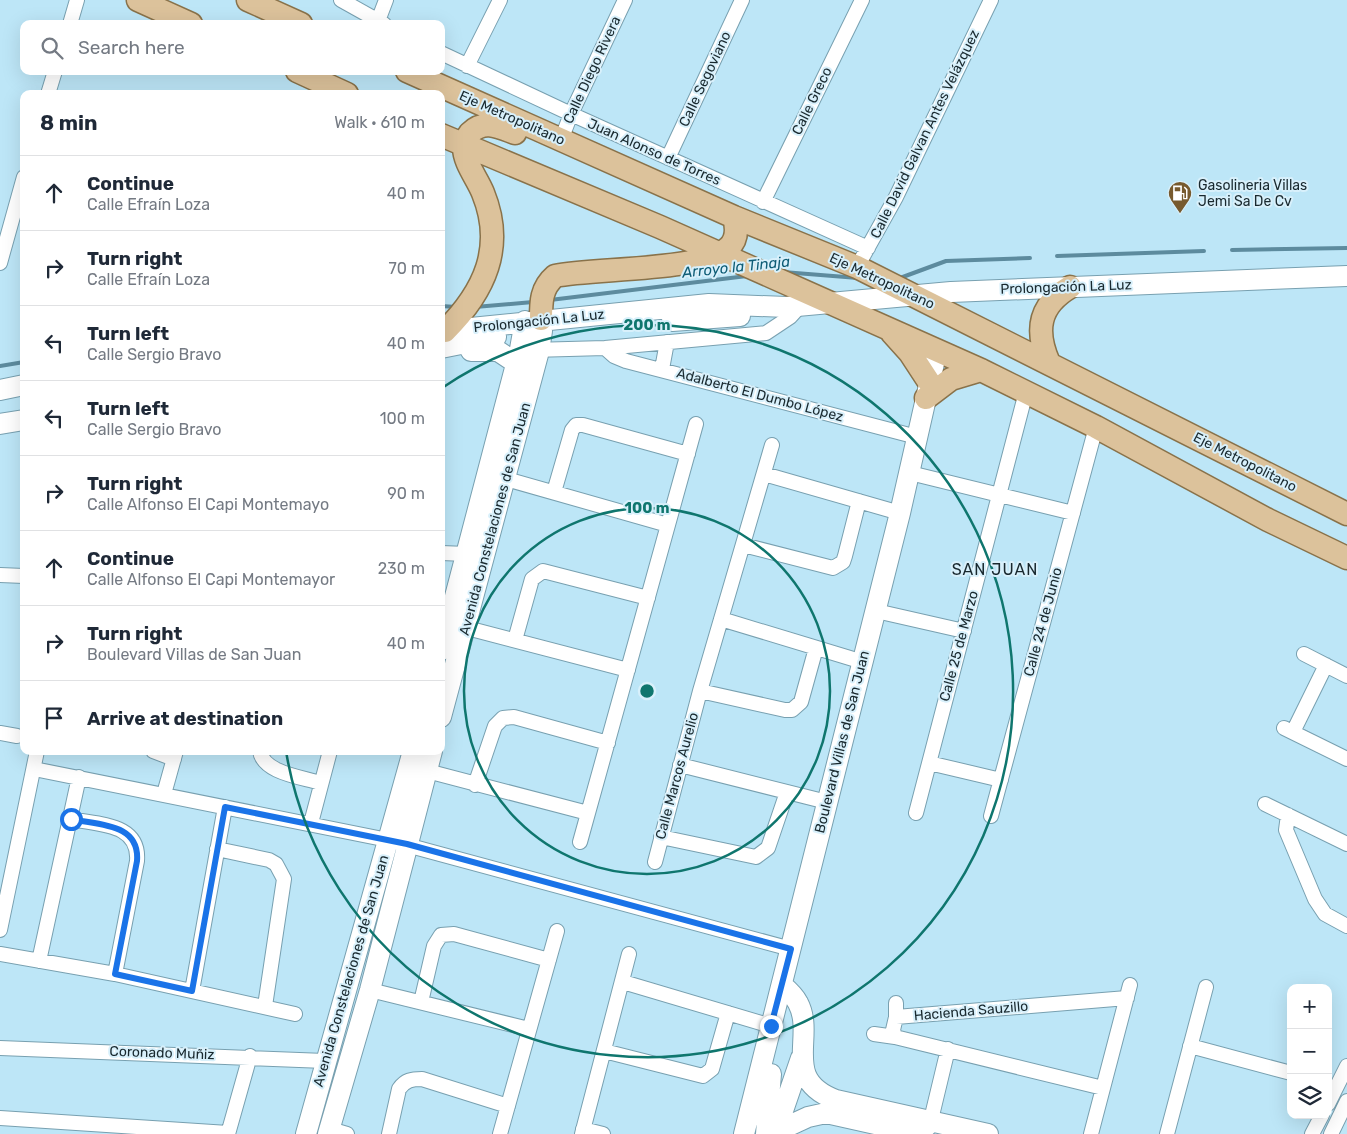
<!DOCTYPE html>
<meta charset="utf-8">
<style>
:root{--surface:#fff;--page:#f2f2f3;--text:#1f2937;--muted:#747a83;--line:#e0e1e3}
body{margin:0;font-family:Rubik,sans-serif;background:var(--page);color:var(--text)}
.controls{position:absolute;right:15px;bottom:15px;display:grid;overflow:hidden;border-radius:10px;box-shadow:0 5px 20px #0002}
.controls button{width:45px;height:45px;display:grid;place-items:center;padding:0;border:0;border-bottom:1px solid var(--line);background:var(--surface);color:var(--text);font:25px sans-serif}
.stop{position:absolute;width:15px;height:15px;margin:-11px;border:4px solid #1a73e8;border-radius:50%;background:#fff}
.stop.end{background:#1a73e8;border-color:#fff;box-shadow:0 1px 5px #0008}
.list{margin:0;padding:0;list-style:none}
h2{display:flex;justify-content:space-between;align-items:center;height:65px;margin:0;padding:0 20px;font-size:21px}
h2 small{font-size:16px;font-weight:400;color:var(--muted)}
.list li{display:grid;grid-template-columns:32px 1fr auto;gap:15px;align-items:center;box-sizing:border-box;height:75px;padding:0 20px;border-top:1px solid var(--line)}
.list b{display:block;font-size:19px;white-space:nowrap}
.list p{margin:0;font-size:16px;white-space:nowrap;color:var(--muted)}
.list em{font-size:16px;font-style:normal;color:var(--muted)}
.icon{flex:none;width:28px;height:28px;fill:none;stroke:currentColor;stroke-width:2;stroke-linecap:round;stroke-linejoin:round}
.map{position:relative;flex:none;width:1347px;height:1134px;overflow:hidden}
.search{position:absolute;background:var(--surface);box-shadow:0 5px 20px #0002;left:20px;top:20px;width:425px;height:55px;display:flex;align-items:center;gap:12px;box-sizing:border-box;padding:0 18px;border-radius:10px;color:var(--muted);font-size:19px}
.panel{position:absolute;background:var(--surface);box-shadow:0 5px 20px #0002;left:20px;top:90px;width:425px;height:665px;border-radius:10px}
.map>svg:first-child{display:block}
</style>
<div class="map">
<svg width="1347" height="1134" viewBox="0 0 1347 1134">
<rect width="100%" height="100%" fill="#bde6f7"/>
<g fill="none" stroke-linecap="round" stroke-linejoin="round">
<!-- stream -->
<path stroke="#5d8b9e" stroke-width="4" d="M1232 250 1347 248
M1057 256 1204 251
M783 272 858 278
M900 278 946 261 1030 258
M550 300 747 276
M441 306 456 307
M475 307 533 302
M0 366 24 362"/>
<!-- street casing -->
<g stroke="#78a0b0" stroke-width="16">
<path id="street" d="M341 0 384 24
M378 21 386 0
M70 24 77 0
M441 53 571 114 868 248
M467 66 500 0
M48 94 55 71
M561 140 571 114 625 0
M668 158 742 0
M763 202 862 0
M0 263 24 177
M857 267 896 197 991 0
M605 348 614 356 626 361 917 437
M532 350 605 348 766 333 790 317 800 306
M662 369 667 342
M910 473 1073 513
M764 474 900 513
M506 479 668 525
M554 492 572 430 576 425H583L688 454
M743 545 833 568 843 562 845 556 859 501
M441 553 467 554
M0 575 24 576
M876 611 964 631
M721 619 863 662
M467 628 628 670
M515 640 532 579 543 571 648 598
M1304 654 1347 676
M700 691 785 710H792L801 702 816 648
M1284 728 1347 759
M1293 732 1326 665
M0 733 17 736
M153 751 174 759
M260 751C263 773 302 777 320 783
M929 763 1001 780
M680 765 827 802
M34 769 388 840 791 949
M427 771 588 813
M475 785 495 726 503 718 514 717 608 743
M164 794 176 751
M1265 804 1347 844
M916 813 1026 392
M1288 815 1286 830 1315 899 1325 914 1347 926
M991 816 1096 427
M71 819C99 825 140 823 137 861L115 974
M311 823 330 751
M661 837 756 857 768 848 787 792
M580 842 696 424
M217 849 269 860 276 864 284 879 265 1006
M655 862 700 691 772 445
M0 930 37 751
M0 954 115 974 295 1014
M39 961 79 777
M623 982 771 1026
M370 990 529 1029
M192 991 225 807
M421 1002 434 946 441 935 454 934 549 960
M896 1003V1017
M874 1034 895 1037
M1190 1046 1291 1073
M0 1048 325 1061
M604 1051 703 1076 712 1069 728 1013
M1103 1088 895 1037 893 1030 896 1017 1127 998
M1328 1104 1347 1066
M0 1118 228 1133
M929 1128 948 1049
M330 1129 347 1134
M583 1129 603 1134
M228 1134 250 1056
M389 1134 399 1089C405 1080 412 1079 422 1079L508 1106
M500 1134 557 931
M582 1134 629 954
M1091 1134 1130 985
M1167 1134 1206 987
M1312 1134 1322 1115
M1331 1134 1347 1101"/>
</g>
<!-- secondary casing -->
<g stroke="#78a0b0" stroke-width="22">
<path id="secondary" d="M672 321 740 316
M441 331 709 304 786 307 951 292 1347 276
M441 348 496 337
M471 351H498L516 363
M0 390 24 385
M0 424 24 420
M441 650 520 349 525 321
M441 717 539 351 542 331 541 319
M782 985C788 990 794 995 798 1003 816 1037 780 1079 836 1100L988 1134
M306 1134 413 751
M328 1134 370 990 432 751
M744 1134 900 513 937 350
M766 1134 771 1074
M771 1134 808 1117 826 1113 920 1134
M775 1134 801 1058"/>
</g>
<!-- primary casing -->
<g stroke="#89724a" stroke-width="25">
<path id="primary" d="M138 0 191 24
M248 0 301 24
M297 71 347 94
M407 71 734 217 857 267 1347 514
M441 135 660 227 981 370 1096 427 1268 520 1347 558
M541 319C541 302 541 288 555 276 593 268 704 271 728 248 738 240 737 228 734 217
M445 331C485 291 505 247 483 193 477 178 464 163 464 147 464 142 467 137 470 133 484 119 499 127 515 133
M892 333 910 353 929 382
M1049 363C1035 331 1038 306 1070 287
M926 398 951 379 981 370"/>
</g>
<!-- street -->
<use href="#street" stroke="#fff" stroke-width="14"/>
<!-- secondary -->
<use href="#secondary" stroke="#fff" stroke-width="20"/>
<!-- primary -->
<use href="#primary" stroke="#dcc29b" stroke-width="22"/>
</g>
<g fill="none" stroke-linecap="round" stroke-linejoin="round">
<!-- route -->
<path stroke="#1a73e8" stroke-width="6" d="M71 819C99 825 140 823 137 861L115 974 192 991 225 807 407 844 791 949 771 1026"/>
</g>
<!-- distance rings -->
<g fill="none" stroke="#0f766e" stroke-width="2.5">
<circle cx="647" cy="691" r="183"/>
<path d="M442 388A366 366 0 1 1 286 751"/>
</g>
<!-- icons -->
<defs>
<g id="fuel-pin" transform="scale(1.25)"><path d="M0 17L-7.5 6A9.5 9.5 0 1 1 7.5 6Z" fill="#775a2e" stroke="#d8f0fb"/><path d="M-5.5-6h7V0h2V4h1.3V-2.5L3-4.5l.8-.8L6-3V5H2.5V1h-1V6h-7ZM-4.2-4.7v3.2H.2V-4.7Z" fill="#fff"/></g>
</defs>
<g fill-rule="evenodd">
<use href="#fuel-pin" x="1180" y="193"/>
</g>
<g text-anchor="middle" dominant-baseline="central" stroke-width="4" stroke-linejoin="round" paint-order="stroke">
<!-- street labels -->
<g font-size="14" fill="#19292f" stroke="#d8f0fb">
<text transform="translate(592 70) rotate(-65)">Calle Diego Rivera</text>
<text transform="translate(705 79) rotate(-65)">Calle Segoviano</text>
<text transform="translate(812 101) rotate(-64)">Calle Greco</text>
<text transform="translate(512 118) rotate(24)">Eje Metropolitano</text>
<text transform="translate(925 134) rotate(-64)">Calle David Galvan Antes Velázquez</text>
<text transform="translate(654 152) rotate(24)">Juan Alonso de Torres</text>
<text transform="translate(882 281) rotate(25)">Eje Metropolitano</text>
<text transform="translate(1066 287) rotate(-2)">Prolongación La Luz</text>
<text transform="translate(539 321) rotate(-6)">Prolongación La Luz</text>
<text transform="translate(760 395) rotate(15)">Adalberto El Dumbo López</text>
<text transform="translate(1245 462) rotate(27)">Eje Metropolitano</text>
<text transform="translate(495 519) rotate(-75)">Avenida Constelaciones de San Juan</text>
<text transform="translate(1043 622) rotate(-75)">Calle 24 de Junio</text>
<text transform="translate(959 646) rotate(-75)">Calle 25 de Marzo</text>
<text transform="translate(842 742) rotate(-76)">Boulevard Villas de San Juan</text>
<text transform="translate(677 776) rotate(-75)">Calle Marcos Aurelio</text>
<text transform="translate(351 971) rotate(-74)">Avenida Constelaciones de San Juan</text>
<text transform="translate(971 1011) rotate(-5)">Hacienda Sauzillo</text>
<text transform="translate(162 1053) rotate(2)">Coronado Muñiz</text>
</g>
<!-- poi labels -->
<g font-size="14" fill="#19292f" stroke="#d8f0fb" text-anchor="start">
<text x="1198" y="185">Gasolineria Villas<tspan x="1198" dy="16">Jemi Sa De Cv</tspan></text>
</g>
<!-- water labels -->
<g font-size="15" font-style="italic" fill="#0d5c75" stroke="#d8f0fb">
<text transform="translate(736 267) rotate(-6)">Arroyo la Tinaja</text>
</g>
<!-- quarter labels -->
<g font-size="16" letter-spacing="1" fill="#19292f" stroke="#d8f0fb">
<text x="995" y="569">SAN JUAN</text>
</g>
</g>
<circle cx="647" cy="691" r="8" fill="#0f766e" stroke="#d8f0fb" stroke-width="2.5"/>
<g font-size="15" text-anchor="middle" font-weight="bold" fill="#0f766e" stroke="#d8f0fb" stroke-width="4" stroke-linejoin="round" paint-order="stroke">
<text x="647" y="330">200 m</text>
<text x="647" y="513">100 m</text>
</g>
</svg>
<div class="controls">
<button>+</button>
<button>−</button>
<button><svg class="icon" aria-label="layers" viewBox="0 0 24 24"><path d="M12 4l9 5-9 5-9-5zM3 14l9 5 9-5"/></svg></button>
</div>
<div class="stop" style="left:71px;top:819px"></div>
<div class="stop end" style="left:771px;top:1026px"></div>
<div class="search"><svg class="icon" aria-label="search" viewBox="0 0 24 24"><circle cx="10" cy="10" r="6"/><path d="M15 15l6 6"/></svg>Search here</div>
<section class="panel">
<h2>8 min<small>Walk · 610 m</small></h2>
<ul class="list">
<li><svg class="icon" aria-label="ahead" viewBox="0 0 24 24"><path d="M12 20V5M6 11l6-6 6 6"/></svg><div><b>Continue</b><p>Calle Efraín Loza</p></div><em>40 m</em></li>
<li><svg class="icon" aria-label="right" viewBox="0 0 24 24"><path d="M7 20v-9h11M14 6l5 5-5 5"/></svg><div><b>Turn right</b><p>Calle Efraín Loza</p></div><em>70 m</em></li>
<li><svg class="icon" aria-label="left" viewBox="0 0 24 24"><path d="M17 20v-9H6M10 6l-5 5 5 5"/></svg><div><b>Turn left</b><p>Calle Sergio Bravo</p></div><em>40 m</em></li>
<li><svg class="icon" aria-label="left" viewBox="0 0 24 24"><path d="M17 20v-9H6M10 6l-5 5 5 5"/></svg><div><b>Turn left</b><p>Calle Sergio Bravo</p></div><em>100 m</em></li>
<li><svg class="icon" aria-label="right" viewBox="0 0 24 24"><path d="M7 20v-9h11M14 6l5 5-5 5"/></svg><div><b>Turn right</b><p>Calle Alfonso El Capi Montemayo</p></div><em>90 m</em></li>
<li><svg class="icon" aria-label="ahead" viewBox="0 0 24 24"><path d="M12 20V5M6 11l6-6 6 6"/></svg><div><b>Continue</b><p>Calle Alfonso El Capi Montemayor</p></div><em>230 m</em></li>
<li><svg class="icon" aria-label="right" viewBox="0 0 24 24"><path d="M7 20v-9h11M14 6l5 5-5 5"/></svg><div><b>Turn right</b><p>Boulevard Villas de San Juan</p></div><em>40 m</em></li>
<li><svg class="icon" aria-label="arrive" viewBox="0 0 24 24"><path d="M6 21V4h12l-3 4 3 4H6"/></svg><div><b>Arrive at destination</b></div></li>
</ul>
</section>
</div>
